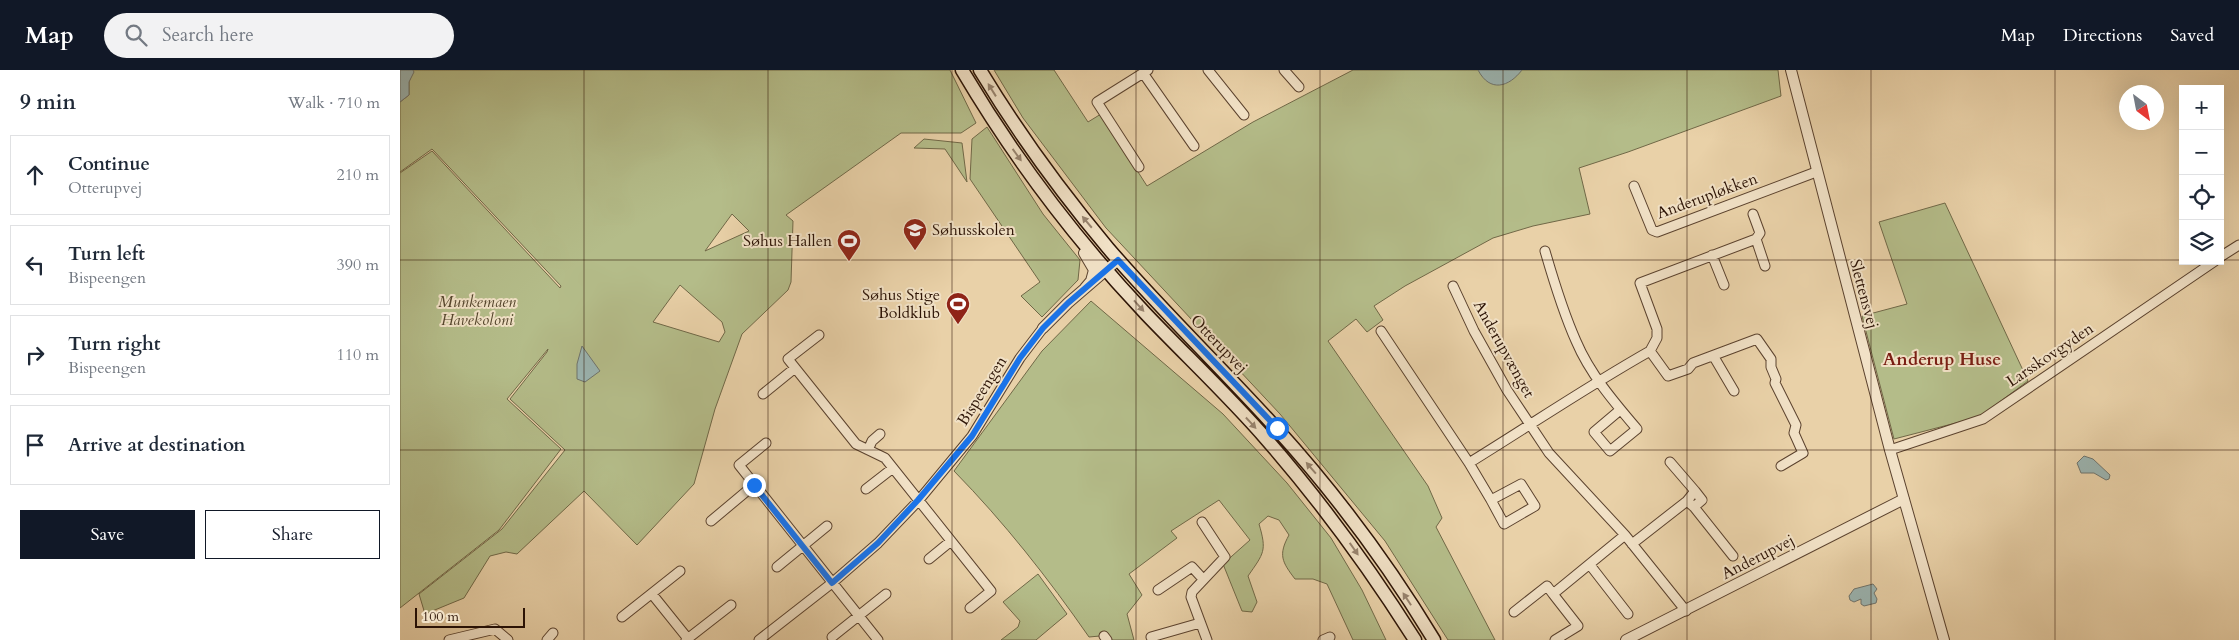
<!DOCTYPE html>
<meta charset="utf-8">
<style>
:root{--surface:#fff;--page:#f2f2f3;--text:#1f2937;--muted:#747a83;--line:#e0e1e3;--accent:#111827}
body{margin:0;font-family:Cardo,serif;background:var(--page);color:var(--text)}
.controls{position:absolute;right:15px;top:15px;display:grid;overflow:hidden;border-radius:0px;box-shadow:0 5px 20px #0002}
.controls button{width:45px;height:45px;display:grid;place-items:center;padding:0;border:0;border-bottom:1px solid var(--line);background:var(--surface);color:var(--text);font:25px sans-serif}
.compass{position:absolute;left:1719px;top:15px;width:45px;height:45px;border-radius:50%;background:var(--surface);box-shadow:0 5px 20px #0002;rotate:148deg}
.scale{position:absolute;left:15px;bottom:12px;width:110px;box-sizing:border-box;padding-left:5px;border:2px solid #2c1305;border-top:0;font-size:14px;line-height:18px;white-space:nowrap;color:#2c1305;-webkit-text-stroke:4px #f1e1c6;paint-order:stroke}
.stop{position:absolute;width:15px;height:15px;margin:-11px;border:4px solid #1a73e8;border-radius:50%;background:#fff}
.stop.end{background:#1a73e8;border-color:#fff;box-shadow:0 1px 5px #0008}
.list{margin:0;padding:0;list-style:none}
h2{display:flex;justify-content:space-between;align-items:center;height:65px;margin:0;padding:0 20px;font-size:21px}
h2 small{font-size:16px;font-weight:400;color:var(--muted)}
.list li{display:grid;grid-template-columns:32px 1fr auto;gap:15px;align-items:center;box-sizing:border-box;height:80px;margin:0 10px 10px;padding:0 10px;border:1px solid var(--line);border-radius:0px}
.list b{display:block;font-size:19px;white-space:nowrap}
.list p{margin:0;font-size:16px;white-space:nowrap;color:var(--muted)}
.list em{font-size:16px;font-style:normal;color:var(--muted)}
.actions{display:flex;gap:10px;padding:15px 20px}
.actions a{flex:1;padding:11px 0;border:1px solid var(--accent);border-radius:0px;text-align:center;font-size:18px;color:var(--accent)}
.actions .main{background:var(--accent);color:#fff}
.icon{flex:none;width:28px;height:28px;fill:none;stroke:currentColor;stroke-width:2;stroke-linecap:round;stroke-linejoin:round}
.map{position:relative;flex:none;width:1839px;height:570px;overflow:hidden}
header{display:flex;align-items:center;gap:30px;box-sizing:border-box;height:70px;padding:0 25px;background:var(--accent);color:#fff}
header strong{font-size:24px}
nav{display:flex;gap:28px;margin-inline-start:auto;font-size:18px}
.search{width:350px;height:45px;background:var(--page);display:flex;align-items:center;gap:12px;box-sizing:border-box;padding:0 18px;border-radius:28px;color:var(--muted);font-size:19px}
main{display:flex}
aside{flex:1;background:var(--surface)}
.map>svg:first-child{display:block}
</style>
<header>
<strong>Map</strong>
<div class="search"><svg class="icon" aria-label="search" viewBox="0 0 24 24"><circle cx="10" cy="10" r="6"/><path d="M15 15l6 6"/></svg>Search here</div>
<nav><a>Map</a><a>Directions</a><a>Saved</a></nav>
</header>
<main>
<aside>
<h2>9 min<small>Walk · 710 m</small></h2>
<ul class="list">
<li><svg class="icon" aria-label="ahead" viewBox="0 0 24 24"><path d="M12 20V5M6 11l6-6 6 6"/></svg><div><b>Continue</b><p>Otterupvej</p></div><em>210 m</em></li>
<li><svg class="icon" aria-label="left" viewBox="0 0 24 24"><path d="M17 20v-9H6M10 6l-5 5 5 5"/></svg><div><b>Turn left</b><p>Bispeengen</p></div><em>390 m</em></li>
<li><svg class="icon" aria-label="right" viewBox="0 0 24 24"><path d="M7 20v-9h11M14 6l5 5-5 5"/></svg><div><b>Turn right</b><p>Bispeengen</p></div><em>110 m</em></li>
<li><svg class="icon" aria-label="arrive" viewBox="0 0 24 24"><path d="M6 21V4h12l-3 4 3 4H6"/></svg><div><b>Arrive at destination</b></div></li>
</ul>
<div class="actions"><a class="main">Save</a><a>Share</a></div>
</aside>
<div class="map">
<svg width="1839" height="570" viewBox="0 0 1839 570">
<rect width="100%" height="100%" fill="#e9d1a8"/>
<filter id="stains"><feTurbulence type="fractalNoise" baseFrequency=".004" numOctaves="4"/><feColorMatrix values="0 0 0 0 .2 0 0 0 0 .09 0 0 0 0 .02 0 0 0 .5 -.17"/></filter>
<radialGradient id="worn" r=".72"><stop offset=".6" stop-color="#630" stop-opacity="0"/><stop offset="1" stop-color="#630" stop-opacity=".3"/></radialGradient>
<!-- green -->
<path fill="#b4bc89" stroke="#706847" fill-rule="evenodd" d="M13 0H550L576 53 561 63H501L386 145 393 151 391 212 388 220 342 264 315 339 294 414 237 475 184 421 117 484 106 482 90 486 64 528 25 544 19 524 102 459 165 380 110 329 147 282 148 279 107 329 161 379 99 460 0 538V103L32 81 160 218 161 216 32 79 0 102V32L9 25V12ZM332 144 349 161 305 181ZM280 215 322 252 325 262 319 272 253 252Z
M594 0H654L688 52 701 44 747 116 853 52 953 0H1378L1381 26 1228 82 1179 98 1190 144 1133 156 1093 168 1005 216 974 236 983 250 967 262 956 249 928 271 1028 416 1042 448 1036 457 1095 570H1048L985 471 880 344 706 158 623 48Z
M587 57 643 144 680 190 678 210 642 247 621 226 640 212 570 109 572 69Z
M524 69 562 73 567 112 545 79 514 78Z
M1545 133 1628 311 1579 347 1494 369 1462 246 1507 234 1479 152Z
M691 231 823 344 887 413 931 468 962 520 986 570H953L927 514 913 509H895C882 492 878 485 889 465L879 450 868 446 859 454C867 481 864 483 848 506L857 532 852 542 842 541 823 494 850 470 819 430 771 461 777 468 729 504 742 525 727 544 734 570H703L700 566 689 567C648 508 604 452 554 401L642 281Z
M638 504 667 544 636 570H601L618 557 620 551 603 532Z"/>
<!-- water -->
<path fill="#9bb5b2" stroke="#6f746d" d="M0 0H13L14 2 9 12V25L0 32Z
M1078 0H1122C1109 17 1090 23 1078 0Z
M182 276 200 301 185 312 177 309V294Z
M1684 386 1693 389 1710 405 1709 409 1706 410 1694 403H1681L1677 393Z
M1473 514 1477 519 1474 523 1477 529 1476 533 1464 536 1461 534V529L1454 532 1450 530 1449 526 1454 519Z"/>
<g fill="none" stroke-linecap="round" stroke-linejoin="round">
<!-- minor casing -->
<g stroke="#5b422e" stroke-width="11">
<path id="minor" d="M808 0 844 45
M884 0 899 17
M743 3 794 76
M739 97 697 32 748 0
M1234 116 1252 160 1257 162 1416 102
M1353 144 1360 163 1356 169
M1145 181C1154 212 1163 242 1176 271 1190 304 1214 332 1237 359L1210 381 1194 362 1220 340
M1312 185 1324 215
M1820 187 1839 175
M1053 216 1074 261 1107 320 1149 383 1225 465 1286 541
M981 261 1069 393 1091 430 1121 414 1135 436 1104 454 1091 430
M419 265 388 289 456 374 485 388 591 521 570 538
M1250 281 1268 306 1288 299 1293 293 1357 269 1371 289V297L1376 309 1375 313 1396 355 1394 363 1403 383 1381 396
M1250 281 1257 268V259L1240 213 1356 169 1365 196
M1314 287 1334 321
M363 324 395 298
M366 373 339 395 478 570
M468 380 472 371 480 364
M1490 380 1583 349 1815 191
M1270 392 1295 421
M1069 393C1129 356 1188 316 1250 281
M466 419 493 398
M1294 437 1333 486
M311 451 354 415
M802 452 825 487 792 522 791 527 807 570
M1232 474 1287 431 1295 421 1302 430 1294 437 1287 431
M529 489 551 471
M1190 495 1228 544
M377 497 427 456
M758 520 792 497 803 509
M252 524 289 570
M1153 524 1178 556 1155 570
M1114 542 1147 516 1153 524 1225 465
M222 547 280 501
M704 566 707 570
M432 567 486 524
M751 567 800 553
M49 570 95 559 108 570
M147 570 153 563
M286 570 331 535
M359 570 432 513 478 473 519 430 572 366 620 288 643 258
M923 570 930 567"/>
</g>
<!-- tertiary casing -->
<g stroke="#5b422e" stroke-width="12">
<path id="tertiary" d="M1391 0 1490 380 1544 570
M684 183 694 200 691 211 685 218
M643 258 668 233 718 190
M1226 570 1504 429"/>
</g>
<!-- secondary casing -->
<g stroke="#2c1305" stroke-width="15">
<path id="secondary" d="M562 0C614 88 676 170 746 244 786 286 829 326 867 370 922 433 970 499 1015 570
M580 0C618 63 661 122 708 178 761 240 821 297 876 358 935 423 988 494 1034 570"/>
</g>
<!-- minor -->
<use href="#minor" stroke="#f1e1c6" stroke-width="9"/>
<!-- tertiary -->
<use href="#tertiary" stroke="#f1e1c6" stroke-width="10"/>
<!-- secondary -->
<use href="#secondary" stroke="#f1e1c6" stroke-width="12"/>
</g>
<!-- one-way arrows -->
<defs><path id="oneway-solid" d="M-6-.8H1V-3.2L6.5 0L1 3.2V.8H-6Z" transform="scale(1.25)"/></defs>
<g fill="#98846f">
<use href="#oneway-solid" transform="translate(592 20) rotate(-122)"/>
<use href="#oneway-solid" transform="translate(617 85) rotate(54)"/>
<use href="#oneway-solid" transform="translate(687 152) rotate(-130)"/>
<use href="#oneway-solid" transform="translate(739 236) rotate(48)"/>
<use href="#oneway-solid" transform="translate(851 353) rotate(47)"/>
<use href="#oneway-solid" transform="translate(911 398) rotate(-131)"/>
<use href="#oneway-solid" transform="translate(954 479) rotate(55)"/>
<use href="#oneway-solid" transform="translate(1007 529) rotate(-123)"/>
</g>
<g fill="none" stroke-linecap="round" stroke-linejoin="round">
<!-- route -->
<path stroke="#1a73e8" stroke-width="6" d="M354 415 432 513 478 473 518 430 572 366 620 288 643 258 668 233 718 190 877 358"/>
</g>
<!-- grid -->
<path fill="none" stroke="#2c1305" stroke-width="1" stroke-opacity="0.55" d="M184 0V570M368 0V570M552 0V570M736 0V570M920 0V570M1103 0V570M1287 0V570M1471 0V570M1655 0V570M0 190H1783M1820 190H1839M0 380H1839"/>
<!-- icons -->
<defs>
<g id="school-pin" transform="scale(1.25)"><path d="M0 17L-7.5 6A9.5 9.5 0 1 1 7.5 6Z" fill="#8f2418" stroke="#f1e1c6"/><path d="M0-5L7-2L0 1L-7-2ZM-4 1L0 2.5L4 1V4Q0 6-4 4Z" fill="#fff"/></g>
<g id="stadium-pin" transform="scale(1.25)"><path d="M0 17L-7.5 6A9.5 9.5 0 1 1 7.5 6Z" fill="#8f2418" stroke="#f1e1c6"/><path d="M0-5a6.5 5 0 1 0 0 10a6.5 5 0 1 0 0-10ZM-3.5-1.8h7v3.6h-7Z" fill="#fff"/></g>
</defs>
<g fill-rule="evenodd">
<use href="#school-pin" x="515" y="160"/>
<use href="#stadium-pin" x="449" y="171"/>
<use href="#stadium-pin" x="558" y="234"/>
</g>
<g text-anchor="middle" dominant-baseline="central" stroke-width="4" stroke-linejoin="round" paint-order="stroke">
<!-- street labels -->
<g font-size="16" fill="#2c1305" stroke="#f1e1c6">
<text transform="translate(1307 126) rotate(-20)">Anderupløkken</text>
<text transform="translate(1464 224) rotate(75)">Slettensvej</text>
<text transform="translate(819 274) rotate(46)">Otterupvej</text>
<text transform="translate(1104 279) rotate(61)">Anderupvænget</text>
<text transform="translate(1650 285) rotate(-34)">Larsskovgyden</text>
<text transform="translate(582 321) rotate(-58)">Bispeengen</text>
<text transform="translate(1358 487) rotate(-27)">Anderupvej</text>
</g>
<!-- poi labels -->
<g font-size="16" fill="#2c1305" stroke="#f1e1c6" text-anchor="end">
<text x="532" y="160" text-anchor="start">Søhusskolen</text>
<text x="432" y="171">Søhus Hallen</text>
<text x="540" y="225">Søhus Stige<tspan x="540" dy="18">Boldklub</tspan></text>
</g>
<!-- park labels -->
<g font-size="16" font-style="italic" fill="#55462d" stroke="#f1e1c6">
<text x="77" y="232">Munkemaen<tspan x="77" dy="18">Havekoloni</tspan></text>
</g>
<!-- neighbourhood labels -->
<g font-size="18" font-weight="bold" fill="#7a1f14" stroke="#f1e1c6">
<text x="1542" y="289">Anderup Huse</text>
</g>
</g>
<rect width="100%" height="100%" filter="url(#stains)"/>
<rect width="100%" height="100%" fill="url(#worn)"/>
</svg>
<div class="controls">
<button>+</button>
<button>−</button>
<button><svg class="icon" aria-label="locate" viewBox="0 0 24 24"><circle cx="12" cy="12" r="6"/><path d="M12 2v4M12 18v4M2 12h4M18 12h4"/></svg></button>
<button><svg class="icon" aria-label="layers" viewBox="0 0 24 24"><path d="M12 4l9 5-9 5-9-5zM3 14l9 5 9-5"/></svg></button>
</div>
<svg class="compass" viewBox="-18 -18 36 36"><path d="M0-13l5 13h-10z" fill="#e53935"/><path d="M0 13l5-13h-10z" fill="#747a83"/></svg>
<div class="scale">100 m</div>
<div class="stop" style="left:877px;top:358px"></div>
<div class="stop end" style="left:354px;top:415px"></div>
</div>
</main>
